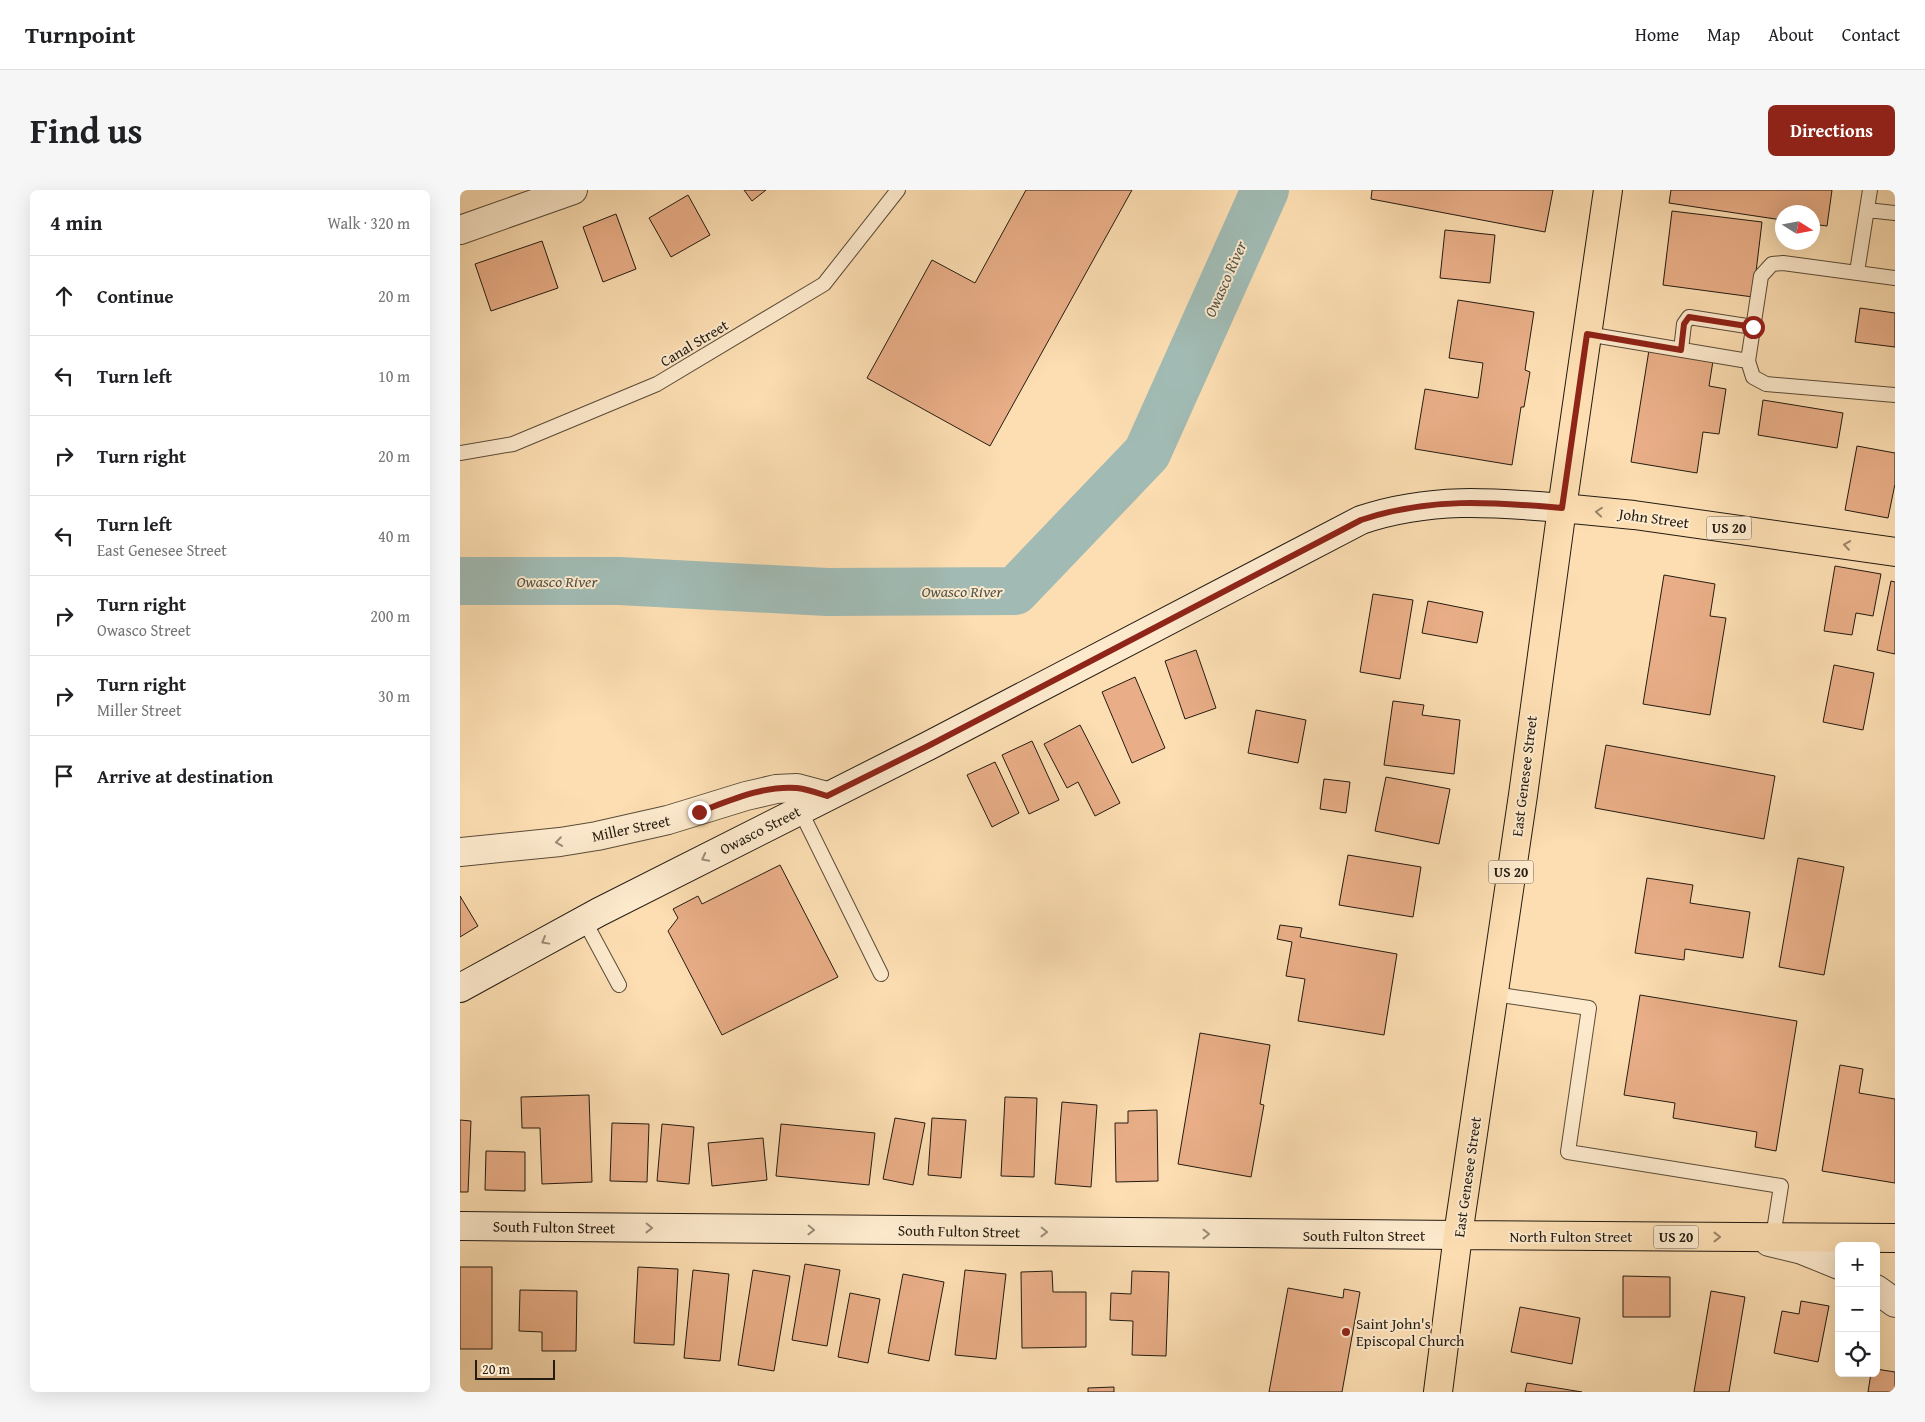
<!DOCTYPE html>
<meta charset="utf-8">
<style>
:root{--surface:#fff;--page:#f6f6f6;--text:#202124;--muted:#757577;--line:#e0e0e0;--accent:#8f2418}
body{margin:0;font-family:"Gentium Book Plus",serif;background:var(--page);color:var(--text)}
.controls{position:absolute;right:15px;bottom:15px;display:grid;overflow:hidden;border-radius:8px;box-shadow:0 5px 20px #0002}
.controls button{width:45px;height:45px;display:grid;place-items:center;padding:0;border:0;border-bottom:1px solid var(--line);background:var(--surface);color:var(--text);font:25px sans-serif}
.compass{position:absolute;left:1315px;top:15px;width:45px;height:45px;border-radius:50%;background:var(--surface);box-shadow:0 5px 20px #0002;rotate:101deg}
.scale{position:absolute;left:15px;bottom:12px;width:80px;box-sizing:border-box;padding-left:5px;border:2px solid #241b11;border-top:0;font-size:14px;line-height:18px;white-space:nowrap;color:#241b11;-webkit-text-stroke:4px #fdeacd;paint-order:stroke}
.stop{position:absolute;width:15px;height:15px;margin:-11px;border:4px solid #8f2418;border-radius:50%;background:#fff}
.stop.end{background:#8f2418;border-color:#fff;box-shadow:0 1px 5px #0008}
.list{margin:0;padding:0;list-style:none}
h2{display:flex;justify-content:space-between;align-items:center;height:65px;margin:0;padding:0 20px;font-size:21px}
h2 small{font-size:16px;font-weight:400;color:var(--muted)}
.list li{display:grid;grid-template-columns:32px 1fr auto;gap:15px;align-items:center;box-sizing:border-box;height:80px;padding:0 20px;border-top:1px solid var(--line)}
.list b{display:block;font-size:19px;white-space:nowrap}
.list p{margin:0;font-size:16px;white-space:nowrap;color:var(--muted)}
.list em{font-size:16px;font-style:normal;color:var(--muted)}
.icon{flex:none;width:28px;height:28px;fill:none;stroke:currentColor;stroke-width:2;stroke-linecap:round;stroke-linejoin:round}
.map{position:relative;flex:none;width:1435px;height:1202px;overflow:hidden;border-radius:8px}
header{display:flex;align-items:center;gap:30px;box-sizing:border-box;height:70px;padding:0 25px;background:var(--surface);border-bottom:1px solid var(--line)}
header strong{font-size:24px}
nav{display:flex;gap:28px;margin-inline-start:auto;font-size:18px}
.intro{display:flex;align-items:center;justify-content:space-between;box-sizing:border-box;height:120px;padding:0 30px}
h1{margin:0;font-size:35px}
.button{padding:12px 22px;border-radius:8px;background:var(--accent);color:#fff;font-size:18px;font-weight:700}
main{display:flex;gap:30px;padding:0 30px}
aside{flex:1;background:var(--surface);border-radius:8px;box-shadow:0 5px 20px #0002}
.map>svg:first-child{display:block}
</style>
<header>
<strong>Turnpoint</strong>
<nav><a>Home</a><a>Map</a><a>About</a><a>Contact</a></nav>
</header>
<div class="intro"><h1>Find us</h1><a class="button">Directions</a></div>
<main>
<aside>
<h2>4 min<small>Walk · 320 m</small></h2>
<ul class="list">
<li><svg class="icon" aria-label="ahead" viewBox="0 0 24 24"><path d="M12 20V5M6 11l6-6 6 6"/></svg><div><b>Continue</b></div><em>20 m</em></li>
<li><svg class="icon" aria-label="left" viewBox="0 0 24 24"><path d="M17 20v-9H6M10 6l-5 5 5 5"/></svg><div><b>Turn left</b></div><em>10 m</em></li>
<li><svg class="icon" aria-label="right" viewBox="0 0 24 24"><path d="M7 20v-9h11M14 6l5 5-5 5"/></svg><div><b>Turn right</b></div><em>20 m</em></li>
<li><svg class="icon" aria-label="left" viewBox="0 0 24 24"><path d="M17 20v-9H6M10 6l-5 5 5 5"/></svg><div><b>Turn left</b><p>East Genesee Street</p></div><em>40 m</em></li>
<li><svg class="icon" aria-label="right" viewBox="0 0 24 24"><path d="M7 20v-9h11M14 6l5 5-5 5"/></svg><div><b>Turn right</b><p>Owasco Street</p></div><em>200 m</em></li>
<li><svg class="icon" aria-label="right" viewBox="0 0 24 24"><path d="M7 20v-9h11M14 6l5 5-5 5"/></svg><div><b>Turn right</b><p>Miller Street</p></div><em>30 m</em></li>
<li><svg class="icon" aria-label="arrive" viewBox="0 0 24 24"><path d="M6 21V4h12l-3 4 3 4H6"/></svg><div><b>Arrive at destination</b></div></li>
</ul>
</aside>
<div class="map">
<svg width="1435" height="1202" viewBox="0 0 1435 1202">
<rect width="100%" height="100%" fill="#fcdeb2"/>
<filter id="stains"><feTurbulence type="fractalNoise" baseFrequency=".004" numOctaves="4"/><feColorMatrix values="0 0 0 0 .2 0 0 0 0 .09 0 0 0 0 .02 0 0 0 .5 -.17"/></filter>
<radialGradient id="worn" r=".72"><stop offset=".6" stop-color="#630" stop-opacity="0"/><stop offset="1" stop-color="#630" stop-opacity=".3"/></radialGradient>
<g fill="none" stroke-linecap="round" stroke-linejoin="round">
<!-- river -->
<path stroke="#a1bbb4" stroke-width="48" d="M0 391H159L367 402 555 401 687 263 805 0"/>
</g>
<!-- building -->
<path fill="#e9ae87" stroke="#241b11" d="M284 0H306L292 11Z
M566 0H672L530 256 407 188 472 70 515 93Z
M912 0H1093L1085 42 911 9Z
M1211 0H1372L1367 36 1352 34V22H1322V30L1209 13Z
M228 5 250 45 211 67 189 28Z
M1212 21 1302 32 1293 107 1203 95Z
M156 24 176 79 143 92 123 37Z
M985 40 1035 45 1030 93 980 88Z
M82 51 98 98 31 121 15 74Z
M998 110 1074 122 1065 180 1070 182 1064 217H1061L1052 275 955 259 965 199 1018 208 1023 173 989 168Z
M1400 118 1435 123V157L1395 152Z
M1189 160 1253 171 1249 196 1266 199 1259 244 1243 242 1237 283 1171 272Z
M1303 210 1383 223 1377 258 1298 245Z
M1397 256 1435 263V294L1428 328 1385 320Z
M1375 376 1421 384 1413 426 1396 423 1392 445 1364 441Z
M1204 385 1255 394 1250 426 1266 428 1250 525 1183 514Z
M1431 391 1435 392V464L1417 460Z
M913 404 953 410 940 489 900 482Z
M968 411 1023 422 1017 453 962 443Z
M736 460 756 518 725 529 705 471Z
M1374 475 1414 483 1403 540 1363 532Z
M675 487 705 558 672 573 642 502Z
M933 511 964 515 962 525 1000 530 994 584 924 575Z
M796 520 846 530 838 573 788 563Z
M620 535 660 613 635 626 618 592 607 598 584 554Z
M572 551 599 610 569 624 542 565Z
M1146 555 1315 586 1304 649 1135 618Z
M535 572 559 623 532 637 507 585Z
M926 587 990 599 979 654 915 641Z
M864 589 890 592 886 623 860 619Z
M888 665 961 677 953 727 879 715Z
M1338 668 1384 677 1364 785 1319 777Z
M320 675 378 787 262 845 208 741 218 728 213 719 238 706 242 714Z
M1187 688 1233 695 1230 713 1290 722 1283 768 1225 759 1224 770 1175 763Z
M0 706 18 736 0 747Z
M820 735 842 738 840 747 937 764 924 845 838 831 845 789 826 786 832 752 817 749Z
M1180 805 1337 831 1316 961 1295 957 1297 942 1213 928 1215 913 1164 905Z
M740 843 810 855 800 914 804 915 791 987 718 974Z
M1380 875 1403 879 1399 903 1435 909V993L1362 981Z
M129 905 132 992 82 994 80 938H62L61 907Z
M545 907 577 908 574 987 541 986Z
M602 912 637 915 631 997 595 994Z
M697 920 698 991 656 992 655 933H668V921Z
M435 928 465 933 453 995 423 989Z
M472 928 506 930 501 988 468 985Z
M0 930 11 931 8 1002H0Z
M152 933 189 934 187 992 150 991Z
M202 934 234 937 229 994 197 991Z
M321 934 415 943 409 995 316 986Z
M303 948 307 990 252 996 248 953Z
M26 961 65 962V1001L25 1000Z
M345 1074 380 1080 367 1156 332 1150Z
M0 1077H32V1159H0Z
M178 1077 218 1079 214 1155 174 1153Z
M233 1080 269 1084 260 1171 224 1168Z
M293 1080 330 1086 314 1181 278 1175Z
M505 1080 546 1084 536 1169 495 1165Z
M592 1081 593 1102H626V1157L562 1158 561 1082Z
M672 1081 709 1082 706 1166 672 1165 673 1131 650 1130 651 1103 671 1104Z
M443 1084 484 1092 469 1171 428 1163Z
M1163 1086 1210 1087V1127H1163Z
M828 1098 883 1108 884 1099 900 1102 882 1202H809Z
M60 1100 117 1101 116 1161H82V1142L59 1141Z
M1251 1101 1285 1107 1269 1202H1234Z
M390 1103 420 1109 408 1173 378 1167Z
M1341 1111 1369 1116 1358 1172 1314 1163 1322 1121 1339 1124Z
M1060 1117 1120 1128 1112 1174 1051 1162Z
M1416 1179 1435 1182V1202H1408L1411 1183H1416Z
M1067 1193 1122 1202H1065Z
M654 1197V1202H628V1198Z"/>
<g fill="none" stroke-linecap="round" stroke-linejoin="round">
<!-- service casing -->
<g stroke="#5a4c39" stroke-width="16">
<path id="service" d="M1407 20 1435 23
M1397 82 1410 0
M1435 88 1323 73 1312 74 1301 86 1288 171 1293 187 1306 194 1435 205
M1127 144 1288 171
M1221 160 1224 134 1229 127 1293 137
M0 263 53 254 197 194 364 94 438 0
M340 620 421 784
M124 730 159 795
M1034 804 1129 818 1108 962 1321 996 1313 1047"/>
</g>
<!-- minor casing -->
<g stroke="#5a4c39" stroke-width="30">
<path id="minor" d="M0 40 113 0
M0 662 100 652 137 646 208 630 286 606 316 599 337 598 367 606"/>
</g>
<!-- tertiary casing -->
<g stroke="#5a4c39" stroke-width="30">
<path id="tertiary" d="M1309 1052 1342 1060 1379 1075
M1416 1099 1435 1113"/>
</g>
<!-- secondary casing -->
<g stroke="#241b11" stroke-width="30">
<path id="secondary" d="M0 798 139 722 468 556 901 330C970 307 1031 312 1102 318
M0 1036 998 1045"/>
</g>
<!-- primary casing -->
<g stroke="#241b11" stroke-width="30">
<path id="primary" d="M1102 318 1148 0"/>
</g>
<!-- trunk casing -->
<g stroke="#241b11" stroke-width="30">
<path id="trunk" d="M998 1045 1435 1048
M978 1202 998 1045 1063 605 1102 318 1174 325 1435 362"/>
</g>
<!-- service -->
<use href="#service" stroke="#fdeacd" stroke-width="14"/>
<!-- minor -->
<use href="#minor" stroke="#fdeacd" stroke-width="28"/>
<!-- tertiary -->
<use href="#tertiary" stroke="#fdeacd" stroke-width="28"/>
<!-- secondary -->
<use href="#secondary" stroke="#fdeacd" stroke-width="28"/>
<!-- primary -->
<use href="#primary" stroke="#fcdeb2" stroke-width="28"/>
<!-- trunk -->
<use href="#trunk" stroke="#fcdeb2" stroke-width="28"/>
</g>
<!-- one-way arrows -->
<defs><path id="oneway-chevron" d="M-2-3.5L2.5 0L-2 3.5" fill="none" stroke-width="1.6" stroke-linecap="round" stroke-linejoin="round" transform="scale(1.25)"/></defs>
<g stroke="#9b866a">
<use href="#oneway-chevron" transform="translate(1139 322) rotate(-175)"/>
<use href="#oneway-chevron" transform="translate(1387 355) rotate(-172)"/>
<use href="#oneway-chevron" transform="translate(1257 1047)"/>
</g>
<g stroke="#9b8d78">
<use href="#oneway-chevron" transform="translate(99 652) rotate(172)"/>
<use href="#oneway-chevron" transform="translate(245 668) rotate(153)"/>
<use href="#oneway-chevron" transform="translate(85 751) rotate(151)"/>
<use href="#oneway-chevron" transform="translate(189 1038) rotate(1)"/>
<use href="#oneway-chevron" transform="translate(351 1040) rotate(1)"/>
<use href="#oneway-chevron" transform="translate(584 1042) rotate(1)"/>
<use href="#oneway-chevron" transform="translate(746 1044)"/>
</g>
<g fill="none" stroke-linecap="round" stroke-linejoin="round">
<!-- route -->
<path stroke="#8f2418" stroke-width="6" d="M239 622C269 611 304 595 337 598 347 599 358 603 367 606L468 556 901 330C969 307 1032 312 1102 318L1127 144 1221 160 1224 134 1229 127 1293 137"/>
</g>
<!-- markers -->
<circle fill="#8f2418" stroke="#fdeacd" stroke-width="2" cx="886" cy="1142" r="5"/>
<g text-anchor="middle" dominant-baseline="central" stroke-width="4" stroke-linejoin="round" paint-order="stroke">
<!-- shield labels -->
<g fill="#fdeacd" stroke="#655949" stroke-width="1">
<rect x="1246.5" y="326.5" width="45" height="23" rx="4"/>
<rect x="1028.5" y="670.5" width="45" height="23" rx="4"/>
<rect x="1193.5" y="1035.5" width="45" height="23" rx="4"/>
</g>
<g font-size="14" font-weight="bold" fill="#241b11">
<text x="1269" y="338">US 20</text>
<text x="1051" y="682">US 20</text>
<text x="1216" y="1047">US 20</text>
</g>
<!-- street labels -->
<g font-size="15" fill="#241b11" stroke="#fdeacd">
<text transform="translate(234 153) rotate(-31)">Canal Street</text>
<text transform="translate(1194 328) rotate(8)">John Street</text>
<text transform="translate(1064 586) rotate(-83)">East Genesee Street</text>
<text transform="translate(171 638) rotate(-12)">Miller Street</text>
<text transform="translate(300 640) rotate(-27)">Owasco Street</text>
<text transform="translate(1007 987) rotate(-82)">East Genesee Street</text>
<text transform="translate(94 1037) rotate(1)">South Fulton Street</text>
<text transform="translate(499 1041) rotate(1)">South Fulton Street</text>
<text x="904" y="1045">South Fulton Street</text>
<text x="1111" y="1046">North Fulton Street</text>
</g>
<!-- poi labels -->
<g font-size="15" fill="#241b11" stroke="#fdeacd" text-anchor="start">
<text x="896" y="1133">Saint John's<tspan x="896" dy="17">Episcopal Church</tspan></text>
</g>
<!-- water labels -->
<g font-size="16" font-style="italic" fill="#50534a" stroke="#fdeacd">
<text transform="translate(765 89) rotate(-66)">Owasco River</text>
<text x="97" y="391">Owasco River</text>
<text x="502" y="401">Owasco River</text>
</g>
</g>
<rect width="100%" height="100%" filter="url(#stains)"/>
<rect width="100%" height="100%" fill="url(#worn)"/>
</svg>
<div class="controls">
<button>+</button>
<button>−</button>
<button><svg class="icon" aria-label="locate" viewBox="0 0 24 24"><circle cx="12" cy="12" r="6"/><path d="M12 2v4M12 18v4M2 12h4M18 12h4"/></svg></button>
</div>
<svg class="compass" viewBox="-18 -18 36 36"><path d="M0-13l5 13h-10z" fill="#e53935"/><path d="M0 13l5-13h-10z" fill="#757577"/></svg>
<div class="scale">20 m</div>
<div class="stop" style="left:1293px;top:137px"></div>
<div class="stop end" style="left:239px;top:622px"></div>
</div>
</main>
